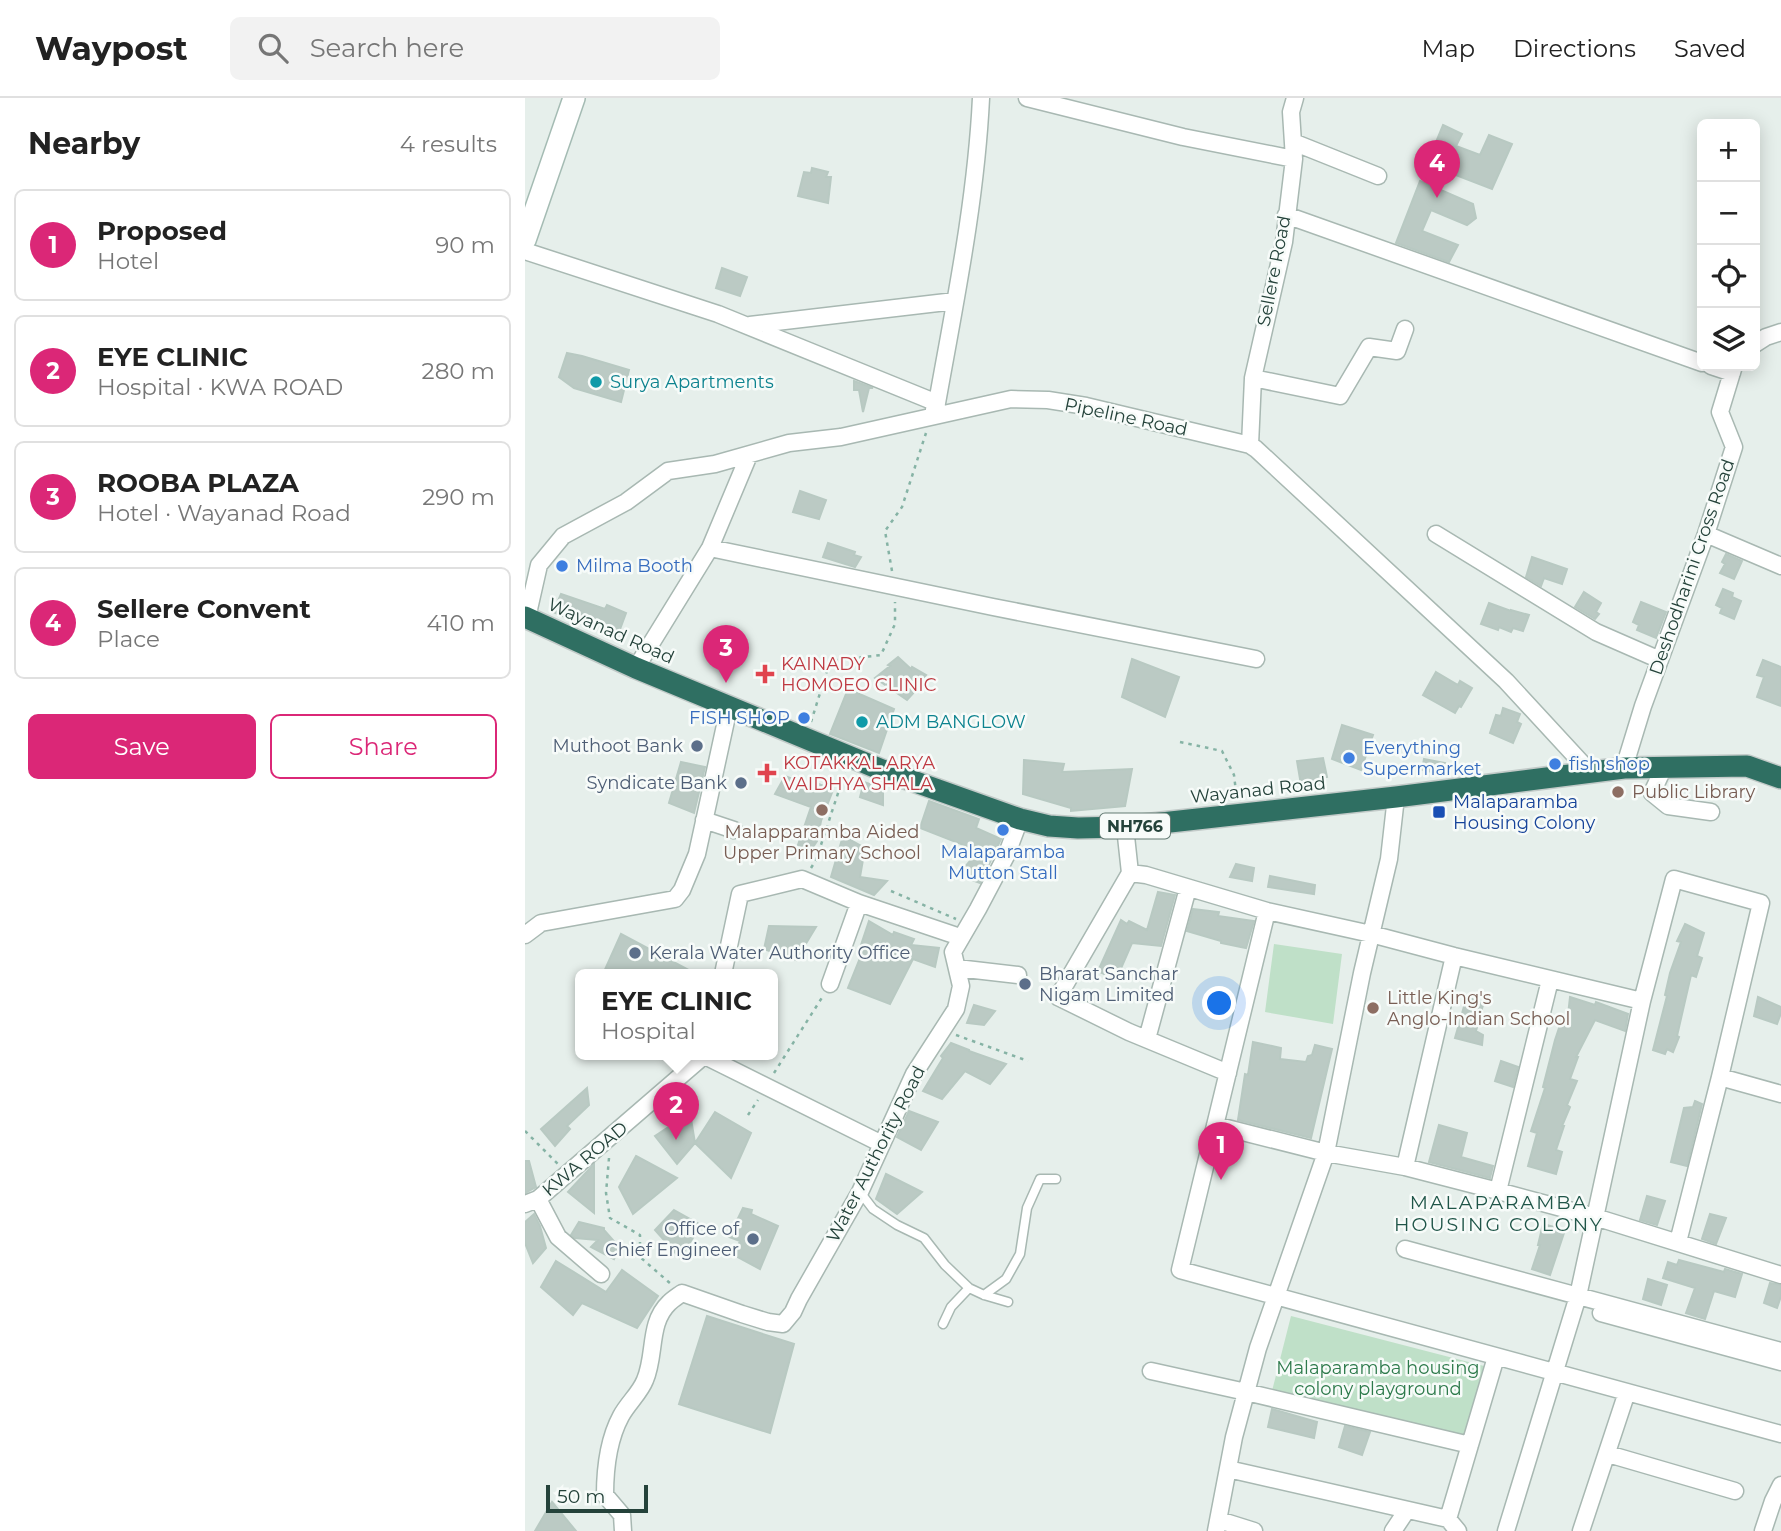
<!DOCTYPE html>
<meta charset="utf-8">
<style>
:root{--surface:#fff;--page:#f2f2f2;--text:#222;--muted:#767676;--line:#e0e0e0;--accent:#db2777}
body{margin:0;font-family:Montserrat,sans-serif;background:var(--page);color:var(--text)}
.controls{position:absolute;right:21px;top:21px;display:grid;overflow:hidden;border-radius:10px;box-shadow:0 4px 18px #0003}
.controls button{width:63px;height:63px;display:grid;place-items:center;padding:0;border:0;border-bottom:2px solid var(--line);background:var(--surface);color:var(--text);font:35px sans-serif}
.scale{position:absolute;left:21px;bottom:18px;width:102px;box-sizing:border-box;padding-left:7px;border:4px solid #24423a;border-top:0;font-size:19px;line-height:24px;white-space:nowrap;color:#24423a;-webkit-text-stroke:5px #f7fbf9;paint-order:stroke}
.you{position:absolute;left:695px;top:906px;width:24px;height:24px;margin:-18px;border:5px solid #fff;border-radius:50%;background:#1a73e8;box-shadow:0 0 0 10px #1a73e833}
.badge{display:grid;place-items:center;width:46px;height:46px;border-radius:50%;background:var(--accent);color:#fff;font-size:23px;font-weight:700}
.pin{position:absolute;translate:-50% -58px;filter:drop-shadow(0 2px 4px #0008)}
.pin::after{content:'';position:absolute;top:37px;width:24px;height:21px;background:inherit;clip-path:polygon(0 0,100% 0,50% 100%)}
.popup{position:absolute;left:50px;top:871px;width:203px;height:91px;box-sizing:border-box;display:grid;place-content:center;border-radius:10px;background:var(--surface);filter:drop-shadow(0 2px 5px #0005);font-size:23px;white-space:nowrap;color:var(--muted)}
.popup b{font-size:26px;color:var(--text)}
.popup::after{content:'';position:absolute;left:50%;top:100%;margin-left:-14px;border:14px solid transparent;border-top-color:var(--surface)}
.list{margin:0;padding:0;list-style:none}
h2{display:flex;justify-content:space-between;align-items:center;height:91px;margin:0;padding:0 28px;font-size:30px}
h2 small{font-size:23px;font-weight:400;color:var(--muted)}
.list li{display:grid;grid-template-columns:46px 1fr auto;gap:21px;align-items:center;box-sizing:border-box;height:112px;margin:0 14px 14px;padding:0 14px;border:2px solid var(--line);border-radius:10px}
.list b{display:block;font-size:26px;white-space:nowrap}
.list p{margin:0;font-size:23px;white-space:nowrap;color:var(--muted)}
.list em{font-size:23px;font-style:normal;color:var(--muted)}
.actions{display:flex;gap:14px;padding:21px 28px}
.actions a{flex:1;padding:16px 0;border:2px solid var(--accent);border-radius:10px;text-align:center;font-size:24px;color:var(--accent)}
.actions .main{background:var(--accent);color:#fff}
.icon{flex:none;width:38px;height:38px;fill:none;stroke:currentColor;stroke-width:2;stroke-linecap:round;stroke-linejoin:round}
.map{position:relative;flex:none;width:1256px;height:1433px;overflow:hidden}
header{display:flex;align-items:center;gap:42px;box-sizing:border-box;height:98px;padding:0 35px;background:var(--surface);border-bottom:2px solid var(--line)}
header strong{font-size:33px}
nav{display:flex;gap:38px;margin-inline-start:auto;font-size:24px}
.search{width:490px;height:63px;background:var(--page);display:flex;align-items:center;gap:18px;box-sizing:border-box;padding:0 24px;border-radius:10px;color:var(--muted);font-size:26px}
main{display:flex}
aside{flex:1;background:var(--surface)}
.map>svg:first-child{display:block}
</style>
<header>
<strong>Waypost</strong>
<div class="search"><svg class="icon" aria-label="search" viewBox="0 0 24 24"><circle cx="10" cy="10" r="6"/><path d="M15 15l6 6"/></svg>Search here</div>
<nav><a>Map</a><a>Directions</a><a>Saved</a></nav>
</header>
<main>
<aside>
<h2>Nearby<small>4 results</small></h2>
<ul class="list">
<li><span class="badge">1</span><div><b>Proposed</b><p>Hotel</p></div><em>90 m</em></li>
<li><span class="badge">2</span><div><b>EYE CLINIC</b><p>Hospital · KWA ROAD</p></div><em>280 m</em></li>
<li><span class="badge">3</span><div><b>ROOBA PLAZA</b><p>Hotel · Wayanad Road</p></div><em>290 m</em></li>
<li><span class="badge">4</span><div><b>Sellere Convent</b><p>Place</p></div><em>410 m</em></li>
</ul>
<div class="actions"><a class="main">Save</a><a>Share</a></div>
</aside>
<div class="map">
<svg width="1256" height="1433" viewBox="0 0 1256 1433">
<rect width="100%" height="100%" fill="#e6efeb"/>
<!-- green -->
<path fill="#bfe0c8" d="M749 846 817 856 808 926 740 914Z
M766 1218 959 1268 941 1342 747 1293Z"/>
<!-- building -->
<path fill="#bbcac4" stroke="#b8c9c2" stroke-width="2" d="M918 27 937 36 931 48 955 57 964 37 987 46 967 91 902 66Z
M287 70 303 74 301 79H306L303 105 273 98 279 74 286 75Z
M895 83 948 106 951 120 942 127 906 112 897 133 933 147 924 164 871 145Z
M197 170 222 179 215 198 191 190Z
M42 255 57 258 104 272 96 304 49 290 34 279Z
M329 283 348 290H344L338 314 334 292H329Z
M275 393 301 402 294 421 268 414Z
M303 445 330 454 329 457 336 459 330 469 298 459Z
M1201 456 1217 463 1209 481 1195 475 1200 466 1197 464Z
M1007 459 1042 471 1037 486 1019 480 1016 488 1001 479Z
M1198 491 1208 495 1207 499 1216 503 1209 521 1195 515 1197 510 1191 507Z
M1059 494 1076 505 1071 514 1074 516 1070 521 1050 509Z
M36 496 80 511 82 507 101 515 94 534 64 522 62 528 28 514Z
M1116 504 1141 514 1131 540 1112 532 1114 527 1108 524Z
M964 505 986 513V512L1004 517 998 533 988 530 986 534 974 529 973 532 956 526Z
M373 559 386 571 387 569 401 577 390 588 393 590 382 602 350 580 365 568 363 567Z
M607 561 654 579 640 619 597 599Z
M1238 562 1256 569V608L1232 599 1239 579 1232 577Z
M911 574 933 587 935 583 947 590 936 609 934 608 930 615 898 597Z
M323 591 369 611 354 655 305 636Z
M978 610 995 616 992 624 996 626 988 645 965 635 971 617 976 618Z
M817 627 848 637 836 672 807 661Z
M798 660 802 679 795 680V685L776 687 772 663Z
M899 661 920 665 918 676 897 672Z
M499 662 539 666 537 674 607 671 600 708 546 713V710L498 696Z
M156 664 180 669 169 715 144 705Z
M260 678 292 691 294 686 308 692 296 723 292 743 286 752 273 747 286 709 250 696Z
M339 684 358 691V707L335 699Z
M404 703 454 721 451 730 476 741 455 785 433 777 451 756 447 754 449 751 395 730Z
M318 738 340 750 335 779 362 783 349 797 306 779Z
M711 766 729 770 727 783 705 779Z
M745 778 790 787 789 796 743 789Z
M633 794 650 797 636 848 607 845 591 882 573 873 596 822 602 826 604 823 622 832Z
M668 811 694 814 693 818 729 823 721 850 696 845V843L662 833Z
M344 823 368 837 369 834 389 841 386 847 414 850 410 869 388 861 365 906 323 890 339 850H335Z
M1160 826 1179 835 1172 858 1177 860 1171 879 1166 877 1152 938 1154 939 1148 954 1142 951 1140 956 1128 952 1142 898 1140 897 1145 875 1156 844 1152 843Z
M244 828 291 829 271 862 239 851Z
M96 836 171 876H78Z
M942 898 958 907 951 933 958 937 957 947 930 940Z
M1045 899 1070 907 1071 904 1103 916 1100 933 1070 922 1051 959H1053L1045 981 1052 983 1042 1007 1045 1009 1037 1028H1039L1031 1052 1037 1054 1031 1076 1003 1068 1012 1035 1006 1033 1020 990 1018 989 1030 942 1036 924 1042 926Z
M1233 899 1256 909V915L1252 926 1229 918Z
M449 907 470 913 459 927 442 925Z
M728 944 756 950 755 961 781 964 783 958 787 957 790 947 807 951 786 1040 713 1022 720 976 723 977Z
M426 945 444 952V953L481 966 465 986 440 973 417 1001 398 993 418 960 416 958Z
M976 963 993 969 988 989 970 983Z
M62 990 64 1007 42 1028 45 1031 30 1048 16 1031Z
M1170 1003 1177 1006 1162 1068 1146 1064 1159 1010 1168 1009Z
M384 1013 413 1024 396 1052 372 1039Z
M190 1014 226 1035 206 1080 170 1045Z
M165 1015 170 1045 152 1066 130 1038Z
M914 1027 942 1035 936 1059 968 1068 965 1080 904 1064Z
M111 1058 152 1080 108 1116 94 1089Z
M0 1063H4L11 1089 0 1095Z
M69 1066V1115L43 1094Z
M361 1076 397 1094 372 1116 351 1101Z
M1122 1098 1140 1103 1132 1127 1115 1122Z
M218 1110 227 1112 226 1116 253 1128 235 1171 209 1157 215 1143 204 1139Z
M149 1112 176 1127 155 1160 130 1132Z
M9 1116 15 1128 21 1150 8 1165 0 1145V1124Z
M1185 1116 1201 1120 1191 1146 1177 1141Z
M54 1124 79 1130V1132L94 1149 89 1161 66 1149 73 1142 50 1140 46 1137Z
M1018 1126 1040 1132 1025 1177 1007 1171 1015 1147H1013Z
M1154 1162 1199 1174 1200 1171 1217 1176 1210 1199 1189 1193 1180 1221 1161 1215 1170 1190 1138 1180 1143 1164 1152 1167Z
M31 1163 81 1194 97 1172 133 1198 112 1230 57 1205 48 1217 16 1189Z
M1123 1181 1142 1187 1136 1207 1118 1201Z
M1245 1185 1256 1187V1198L1252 1210 1239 1205Z
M182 1218 269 1246 245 1335 154 1306Z
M747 1311 792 1324 789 1340 743 1329Z
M820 1328 845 1334 837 1357 814 1349Z
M27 1404 51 1433H10Z"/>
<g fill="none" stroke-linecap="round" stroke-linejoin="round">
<!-- lane casing -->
<g stroke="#a8b8b2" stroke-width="11">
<path id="lane" d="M335 1094 348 1111 372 1127 399 1140 420 1167 444 1190 459 1197 483 1204
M459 1197 481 1181 495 1156 502 1110 515 1081H531
M418 1226 426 1209 444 1190"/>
</g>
<!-- street casing -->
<g stroke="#a8b8b2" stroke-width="19">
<path id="street" d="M502 0 658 39 769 61
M768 44 853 78
M761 117 1177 265
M0 153 193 216 412 305
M225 227 430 203
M1230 246 1241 239 1256 234
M1186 268 1207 275
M728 280 815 298 844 249 872 253 880 231
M409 312 412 305C430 204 451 103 456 0
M725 347 728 280 759 144 769 61 766 14 770 0
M911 436 1071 534 1135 562
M1181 436 1256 468
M185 450 468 509 731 561
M2 520 14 467 38 438 101 404 143 373 190 366 264 345 316 339 486 301 523 302 561 308 725 347 731 351 981 583 1065 674
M111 570 185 450 224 357
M1139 669 1127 695 1143 708 1186 714
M1099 670 1118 608 1181 436 1209 349 1195 314 1209 268
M179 722 209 732
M600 729 605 775 621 777 742 813 846 836 929 858 1117 903
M605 775 533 899 604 934 703 975
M742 813 655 1172 1256 1336
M0 837 16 825 150 801 157 792 172 756 204 609
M432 870 493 877
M198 876 215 796 277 781 334 805 435 839
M305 886 334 805
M622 941 663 790
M180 958 357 1046
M1195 979 1256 996
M690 1027 801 1055 880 1069 973 1093 1070 1119 1256 1177
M880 1069 929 858
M973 1093 1025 882
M13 1101 33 1139 76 1176
M0 1106 13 1101 181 956
M880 1151 1256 1253
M1076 1215 1256 1264
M626 1273 721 1294 945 1347
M1083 1356 1210 1393
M703 1371 923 1421 933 1433
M923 1421 971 1259
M694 1422 729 1433
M98 1433 97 1417 80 1397C80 1370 83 1342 96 1318 103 1305 115 1295 120 1282 131 1257 123 1225 144 1205 148 1201 153 1198 157 1195L217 1216 243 1224 258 1226 268 1214 274 1201 335 1094 389 976 431 911 436 888 428 854 453 811 481 758 495 721
M691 1433 709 1339 733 1250 801 1055 837 875 864 761 871 699
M868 1433 882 1412
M981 1433 1053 1198 1117 903 1149 781 1236 805 1195 979 1153 1144
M1056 1433 1102 1294
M1238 1433 1248 1403 1256 1387"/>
</g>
<!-- secondary casing -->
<g stroke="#a4bbb3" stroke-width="24">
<path id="secondary" d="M0 142 49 0"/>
</g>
<!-- highway casing -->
<g stroke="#c2cac8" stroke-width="24">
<path id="highway" d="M0 519 111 570 357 672 495 721 524 728 553 730 600 729 871 699 1099 670 1222 668 1256 680"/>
</g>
<!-- path -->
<path stroke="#86b3a5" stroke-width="2.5" stroke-dasharray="3.5 5" stroke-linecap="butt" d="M367 473 360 433 377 409 401 335
M286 624 305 563 356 557 370 526V504
M655 644 697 653 709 677 711 694 714 698
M286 770 291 762 320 674
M366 793 431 821
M431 937 503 963
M249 975 298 898
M223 1017 233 1002
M0 1033 33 1066
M84 1060 81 1095 85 1120 115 1137V1159L146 1186"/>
<!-- lane -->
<use href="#lane" stroke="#fff" stroke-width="8"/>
<!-- street -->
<use href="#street" stroke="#fff" stroke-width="16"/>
<!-- secondary -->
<use href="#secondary" stroke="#fff" stroke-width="21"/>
<!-- highway -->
<use href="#highway" stroke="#2f6f62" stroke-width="21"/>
</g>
<!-- markers -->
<g fill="#0f9aa8" stroke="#f7fbf9" stroke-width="2.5">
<circle cx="71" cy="284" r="7"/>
<circle cx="337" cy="624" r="7"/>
</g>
<g fill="#3f7fe0" stroke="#f7fbf9" stroke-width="2.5">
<circle cx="37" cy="468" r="7"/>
<circle cx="279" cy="620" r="7"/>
<circle cx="824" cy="660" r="7"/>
<circle cx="1030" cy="666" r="7"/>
<circle cx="478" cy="732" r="7"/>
</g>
<g fill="#e0444e" stroke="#f7fbf9" stroke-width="2.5">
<path d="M236.5 565.5h7v7h7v7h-7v7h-7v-7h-7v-7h7z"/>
<path d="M238.5 664.5h7v7h7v7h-7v7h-7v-7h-7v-7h7z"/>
</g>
<g fill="#5c6f8a" stroke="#f7fbf9" stroke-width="2.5">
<circle cx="172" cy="648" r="7"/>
<circle cx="216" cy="685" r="7"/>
<circle cx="110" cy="855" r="7"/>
<circle cx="500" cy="886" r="7"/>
<circle cx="228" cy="1141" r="7"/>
</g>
<g fill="#8d6e63" stroke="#f7fbf9" stroke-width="2.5">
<circle cx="1093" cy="694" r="7"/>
<circle cx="297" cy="712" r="7"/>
<circle cx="848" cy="910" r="7"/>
</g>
<rect fill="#1a4fb4" stroke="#f7fbf9" stroke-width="2.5" x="907" y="707" width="14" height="14" rx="3.5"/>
<g text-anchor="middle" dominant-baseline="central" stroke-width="5" stroke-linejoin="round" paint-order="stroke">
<!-- shield labels -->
<rect fill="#f7fbf9" stroke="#637a73" stroke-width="2" x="575" y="715.5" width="70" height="25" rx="5"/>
<g font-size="16" font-weight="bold" fill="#24423a">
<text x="610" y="728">NH766</text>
</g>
<!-- street labels -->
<g font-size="18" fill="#24423a" stroke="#f7fbf9">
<text transform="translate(749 173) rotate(-79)">Sellere Road</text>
<text transform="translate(601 319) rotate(12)">Pipeline Road</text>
<text transform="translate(1167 469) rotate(-71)">Deshodharini Cross Road</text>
<text transform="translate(86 533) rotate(24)">Wayanad Road</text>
<text transform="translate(733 692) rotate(-6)">Wayanad Road</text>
<text transform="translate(351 1056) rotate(-63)">Water Authority Road</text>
<text transform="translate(60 1061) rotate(-40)">KWA ROAD</text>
</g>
<!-- culture labels -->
<g font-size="18" fill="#0d838f" stroke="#f7fbf9" text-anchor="start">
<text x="85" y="284">Surya Apartments</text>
<text x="351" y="624">ADM BANGLOW</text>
</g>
<!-- shop labels -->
<g font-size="18" fill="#366cbe" stroke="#f7fbf9" text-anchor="start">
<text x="51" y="468">Milma Booth</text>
<text x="265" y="620" text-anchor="end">FISH SHOP</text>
<text x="838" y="650">Everything<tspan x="838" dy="21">Supermarket</tspan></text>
<text x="1044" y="666">fish shop</text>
<text x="478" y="754" text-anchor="middle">Malaparamba<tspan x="478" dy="21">Mutton Stall</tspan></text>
</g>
<!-- health labels -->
<g font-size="18" fill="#be3a42" stroke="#f7fbf9" text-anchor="start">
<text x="256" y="566">KAINADY<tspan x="256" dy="21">HOMOEO CLINIC</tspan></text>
<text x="258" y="665">KOTAKKAL ARYA<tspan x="258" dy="21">VAIDHYA SHALA</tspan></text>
</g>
<!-- service labels -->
<g font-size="18" fill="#4e5e75" stroke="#f7fbf9" text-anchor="end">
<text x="158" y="648">Muthoot Bank</text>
<text x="202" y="685">Syndicate Bank</text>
<text x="124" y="855" text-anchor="start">Kerala Water Authority Office</text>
<text x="514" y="876" text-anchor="start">Bharat Sanchar<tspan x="514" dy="21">Nigam Limited</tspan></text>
<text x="214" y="1131">Office of<tspan x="214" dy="21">Chief Engineer</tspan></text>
</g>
<!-- education labels -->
<g font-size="18" fill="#785e54" stroke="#f7fbf9" text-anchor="start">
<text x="1107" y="694">Public Library</text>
<text x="297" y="734" text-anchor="middle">Malapparamba Aided<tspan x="297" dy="21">Upper Primary School</tspan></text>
<text x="862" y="900">Little King's<tspan x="862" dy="21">Anglo-Indian School</tspan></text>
</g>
<!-- transit labels -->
<g font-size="18" fill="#164399" stroke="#f7fbf9" text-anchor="start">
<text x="928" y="704">Malaparamba<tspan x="928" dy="21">Housing Colony</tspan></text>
</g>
<!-- park labels -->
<g font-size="18" fill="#2d7a4b" stroke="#f7fbf9">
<text x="853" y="1270">Malaparamba housing<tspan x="853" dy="21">colony playground</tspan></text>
</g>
<!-- neighbourhood labels -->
<g font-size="19" letter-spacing="2" fill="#1f5548" stroke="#f7fbf9">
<text x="974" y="1104">MALAPARAMBA<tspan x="974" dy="22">HOUSING COLONY</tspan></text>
</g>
</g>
</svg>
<div class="controls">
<button>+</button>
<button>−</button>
<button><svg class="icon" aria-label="locate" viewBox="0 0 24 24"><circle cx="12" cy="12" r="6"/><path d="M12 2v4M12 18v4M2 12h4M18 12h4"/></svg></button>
<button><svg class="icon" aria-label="layers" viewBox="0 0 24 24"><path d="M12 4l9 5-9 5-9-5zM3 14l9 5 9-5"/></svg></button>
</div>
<div class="scale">50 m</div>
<div class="you"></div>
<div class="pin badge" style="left:696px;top:1082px">1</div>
<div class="pin badge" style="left:151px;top:1042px">2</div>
<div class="popup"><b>EYE CLINIC</b>Hospital</div>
<div class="pin badge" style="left:201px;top:585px">3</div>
<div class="pin badge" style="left:912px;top:100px">4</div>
</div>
</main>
